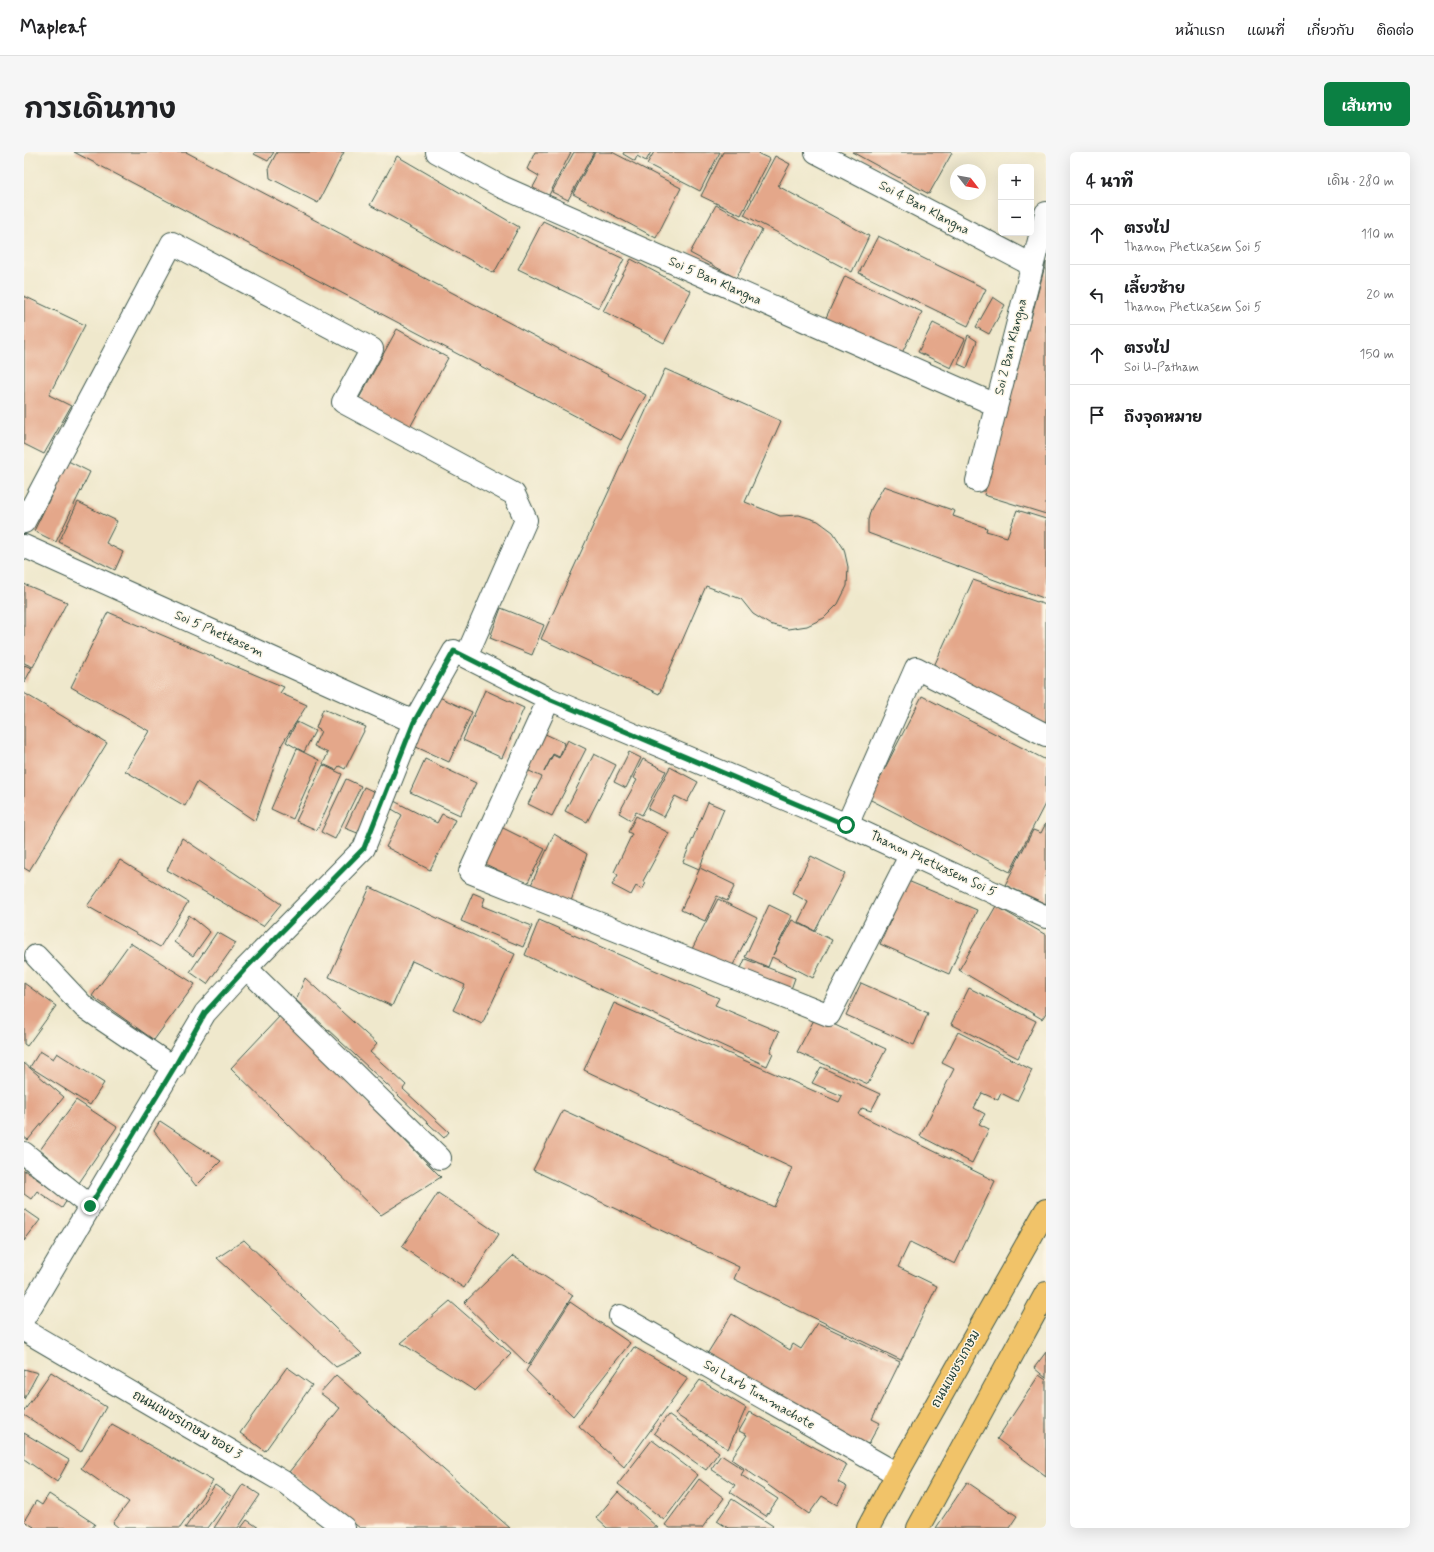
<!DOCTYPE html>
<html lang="th">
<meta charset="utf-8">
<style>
:root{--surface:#fff;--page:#f6f6f6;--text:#202124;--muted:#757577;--line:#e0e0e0;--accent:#0b8043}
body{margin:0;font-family:Mynerve,"Playpen Sans Thai",sans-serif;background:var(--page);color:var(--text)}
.controls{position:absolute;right:12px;top:12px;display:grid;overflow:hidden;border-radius:6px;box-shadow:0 4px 16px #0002}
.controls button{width:36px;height:36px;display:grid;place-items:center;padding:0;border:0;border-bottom:1px solid var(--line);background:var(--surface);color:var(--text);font:20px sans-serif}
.compass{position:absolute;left:926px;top:12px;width:36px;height:36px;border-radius:50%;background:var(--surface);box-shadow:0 4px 16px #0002;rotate:121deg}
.stop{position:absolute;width:12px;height:12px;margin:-9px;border:3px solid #0b8043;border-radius:50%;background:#fff}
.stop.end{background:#0b8043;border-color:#fff;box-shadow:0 1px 4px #0008}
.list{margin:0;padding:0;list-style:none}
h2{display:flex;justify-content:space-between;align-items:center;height:52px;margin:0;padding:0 16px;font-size:17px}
h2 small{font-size:13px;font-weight:400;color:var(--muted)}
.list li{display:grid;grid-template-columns:26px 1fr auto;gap:12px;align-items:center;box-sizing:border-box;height:60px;padding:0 16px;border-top:1px solid var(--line)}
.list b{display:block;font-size:15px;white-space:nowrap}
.list p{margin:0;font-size:13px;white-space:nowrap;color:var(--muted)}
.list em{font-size:13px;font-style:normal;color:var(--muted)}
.icon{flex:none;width:22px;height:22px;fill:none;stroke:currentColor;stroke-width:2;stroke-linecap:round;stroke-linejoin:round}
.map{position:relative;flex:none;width:1022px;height:1376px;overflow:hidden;border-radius:6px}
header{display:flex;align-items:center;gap:24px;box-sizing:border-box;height:56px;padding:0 20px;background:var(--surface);border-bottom:1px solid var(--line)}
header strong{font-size:19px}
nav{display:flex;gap:22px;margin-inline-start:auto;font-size:14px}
.intro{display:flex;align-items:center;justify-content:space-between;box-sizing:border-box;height:96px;padding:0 24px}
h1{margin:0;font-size:28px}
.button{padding:10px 18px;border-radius:6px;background:var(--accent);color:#fff;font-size:14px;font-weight:700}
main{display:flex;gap:24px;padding:0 24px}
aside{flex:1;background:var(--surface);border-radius:6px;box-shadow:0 4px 16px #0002}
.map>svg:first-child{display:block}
</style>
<header>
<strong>Mapleaf</strong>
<nav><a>หน้าแรก</a><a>แผนที่</a><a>เกี่ยวกับ</a><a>ติดต่อ</a></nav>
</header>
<div class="intro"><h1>การเดินทาง</h1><a class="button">เส้นทาง</a></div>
<main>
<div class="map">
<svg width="1022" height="1376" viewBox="0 0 1022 1376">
<rect width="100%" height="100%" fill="#fcf5e5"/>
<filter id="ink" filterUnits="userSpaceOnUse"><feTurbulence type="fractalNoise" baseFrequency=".025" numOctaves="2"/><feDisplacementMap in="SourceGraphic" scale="8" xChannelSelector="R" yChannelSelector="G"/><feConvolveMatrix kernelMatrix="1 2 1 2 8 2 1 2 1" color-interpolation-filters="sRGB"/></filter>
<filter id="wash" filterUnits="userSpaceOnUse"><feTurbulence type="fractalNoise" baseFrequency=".012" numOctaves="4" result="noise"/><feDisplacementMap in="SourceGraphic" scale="16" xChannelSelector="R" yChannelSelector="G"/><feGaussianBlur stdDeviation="0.9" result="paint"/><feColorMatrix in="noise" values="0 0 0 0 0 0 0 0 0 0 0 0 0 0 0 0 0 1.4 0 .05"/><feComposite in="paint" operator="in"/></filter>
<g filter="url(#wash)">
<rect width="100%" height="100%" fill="#efe8cc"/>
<g id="blocks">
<!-- building -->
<path fill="#e4a78a" d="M50 0H162L622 243 597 288Z
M231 0H250L244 9 230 2Z
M253 0H320L294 51 246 26 245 15Z
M511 0H547L524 45 508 37 515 24 503 17Z
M550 0H570L544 48 528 40Z
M571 0H588L657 36 632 86 549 42Z
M600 0H627L622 9 613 4 611 9 599 2Z
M630 0H696L676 39 623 12Z
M699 0H736L735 2 746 7 717 63 677 44Z
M828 0H926L928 1 905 42Z
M373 4 495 75 470 121 346 53Z
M751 4 766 12 754 34 845 84 828 120 720 63Z
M692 53 738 78 712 126 666 101Z
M519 69 600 107 575 156 494 117Z
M854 84 962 137 944 174 835 121Z
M607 107 667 139 640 191 579 159Z
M1022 110V362L960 343Z
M821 124 898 160 876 205 800 170Z
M0 144 61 173 25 243 47 254 20 302 0 292Z
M969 145 981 153 965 182 952 175Z
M909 171 941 187 927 216 894 200Z
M373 177 424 206 384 279 333 250Z
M944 183 953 189 943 216 934 212Z
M641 217 757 269 721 350 756 364 775 363 794 369 809 380 820 397 824 415 823 434 814 452 800 466 783 474 764 477 745 472 729 462 717 447 682 434 635 542 517 487Z
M44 309 66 320 32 390 10 379Z
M860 334 931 359 929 364 963 376 962 379 983 385 993 358 1022 367V447L844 381V368L847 357Z
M54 350 93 369 82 391 99 400 91 418 35 390Z
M949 428 1022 453V573L910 514Z
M0 432 43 450 9 515 0 511Z
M477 456 520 473 508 503 466 486Z
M84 460 260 535 256 541 283 553 258 592 231 669 173 630 161 654 101 619 125 579 47 535Z
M0 513 8 516 0 531Z
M461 538 500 556 478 606 439 588Z
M0 541 83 591 5 719 0 716Z
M413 544 448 560 425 610 390 594Z
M898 544 1022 608V650L986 720 845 647Z
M299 557 342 575 321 617 315 614 312 618 299 612 304 601 290 594 297 579 292 576Z
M273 570 291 579 280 600 262 590Z
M519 581 541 591 535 605 529 602 520 620 529 603 535 606 544 588 562 597 528 664 504 652 518 625 501 617Z
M273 597 295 608 269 667 247 657Z
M605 600 617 606 602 636 590 630Z
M570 602 592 613 563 670 541 659Z
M401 607 452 631 436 663 386 640Z
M619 607 642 619 618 663 612 660 607 668 595 661 613 628 609 626Z
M299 613 318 622 293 678 272 669Z
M646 615 674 630 663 650 651 644 640 665 624 657Z
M322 627 337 634 311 687 297 680Z
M340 635 355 642 336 682 321 676Z
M370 649 413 671 418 662 431 668 406 718 362 695 378 663 366 656Z
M684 650 700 657 675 717 659 710Z
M612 664 645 681 619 729 622 731 618 738 612 734 607 743 588 733 594 723 590 720 608 682 604 680Z
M1022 671V752L981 733 1009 678 1017 681Z
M475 674 521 697 503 732 457 710Z
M530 682 563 702 542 764 502 744Z
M158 686 257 752 239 774 143 718Z
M787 704 821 721 791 779 774 770 784 750 768 741Z
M96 708 164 750 136 795 63 754Z
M676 716 711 733 703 749 693 744 681 769 657 758Z
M884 729 953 758 925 822 856 792Z
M346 735 491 802 458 872 429 858 441 833 388 809 368 854 305 825Z
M449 741 461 746 458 754 508 774 499 795 437 769Z
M694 747 733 766 707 817 668 797Z
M745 753 768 764 749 803 768 768 808 788 789 826 748 805 744 815 721 805Z
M972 754 1022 783V861L1018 867 935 818Z
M165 763 186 780 169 804 150 790Z
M515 768 695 846 691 853 755 880 746 900 749 901 743 914 501 803Z
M193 780 212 791 183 832 166 820Z
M106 791 171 832 130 888 68 844Z
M721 807 771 826 766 840 715 821Z
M281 826 353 892 346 900 382 933 379 937 425 980 420 986 272 848Z
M0 831 32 854 3 894 0 892Z
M837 831 904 861 890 893 822 863Z
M945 836 1012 869 994 906 927 872Z
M590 851 815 950 818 944 788 931 797 915 856 942 847 959 838 956 834 962 971 1029 931 1112 886 1090 874 1115 913 1134 877 1208 710 1127 715 1115 509 1018 539 958 750 1055 768 1016 560 918Z
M257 863 417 1025 357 1063 207 916Z
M792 864 862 897 844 932 773 900Z
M934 880 1008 918 993 949 977 941 974 948 958 941 950 956 961 962 955 972 965 977 948 1011 896 984 930 917 918 911Z
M16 899 29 907 33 901 80 931 66 953 6 915Z
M0 911 40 945 4 988 0 985Z
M52 948 93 975 55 1031 16 998Z
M136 969 197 1009 172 1034 130 979Z
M0 1018 43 1048 38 1056 13 1039 7 1047 0 1042Z
M414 1041 475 1082 440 1136 378 1095Z
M0 1057 16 1068 0 1089Z
M220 1088 338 1202 312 1215 193 1106Z
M489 1104 549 1143 504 1213 440 1151Z
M426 1149 487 1202 451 1239 377 1191Z
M546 1150 606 1191 549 1264 502 1219Z
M708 1162 766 1198 769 1192 777 1197 794 1171 876 1210 848 1267 856 1271 845 1291 836 1296 683 1202Z
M610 1195 664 1226 600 1315 555 1274Z
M1022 1200V1226L1010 1216Z
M263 1215 288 1233 241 1299 216 1281Z
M0 1217 14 1221 0 1247Z
M27 1220 82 1255 57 1300 0 1263V1259Z
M312 1223 486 1376H336L265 1320 316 1256 296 1241Z
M1015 1223 1022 1228V1324L973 1287Z
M676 1228 722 1256 704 1297 651 1262Z
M726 1260 823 1313 814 1330 823 1335 813 1353 798 1344 785 1362 707 1307 723 1283 715 1279Z
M644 1263 695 1300 682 1318 630 1281Z
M88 1272 189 1329 156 1376H95L89 1371 105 1350 57 1316Z
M0 1281 45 1308 33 1330 0 1307Z
M628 1288 674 1323 640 1368 594 1332Z
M697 1303 720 1318 717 1323 754 1347 742 1364 706 1340 711 1333 687 1317Z
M675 1327 700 1346 678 1376H646L641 1373Z
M943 1330 993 1364 985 1376H912Z
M219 1332 236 1343 214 1376H190Z
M191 1333 207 1344 184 1376H161Z
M594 1340 634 1376H583L572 1366Z
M25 1342 71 1372 68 1376H9L10 1375 0 1369 12 1349 18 1353Z
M708 1347 749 1374 747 1376H704L693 1369Z
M223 1368 235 1376H217Z"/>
</g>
</g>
<g filter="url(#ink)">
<use href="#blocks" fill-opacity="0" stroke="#3e574b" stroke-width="1"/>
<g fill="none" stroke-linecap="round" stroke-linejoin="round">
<!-- minor casing -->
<g stroke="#3e574b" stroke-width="24">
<path id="minor" d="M413 0 478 35 972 253
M792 0 1008 113
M953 329 1022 61
M0 370 148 91 348 197 319 250 490 342 502 368 442 505
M0 394 390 570
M525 547 446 720 805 863 887 702
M823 673 892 516 1022 583
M12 804 60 855 150 916
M222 816 416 1006
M0 1001 66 1054
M596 1164 873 1322
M0 1166 181 861 222 816 340 696 390 570 430 499 525 547 823 673 1022 765
M0 1178 263 1332 320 1376"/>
</g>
<!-- major casing -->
<g stroke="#3e574b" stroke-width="24">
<path id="major" d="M844 1376 873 1322 1022 1058
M894 1376 1022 1141"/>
</g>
<!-- minor -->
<use href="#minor" stroke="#fff" stroke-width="22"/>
<!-- major -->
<use href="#major" stroke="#f1c369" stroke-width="22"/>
</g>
</g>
<g fill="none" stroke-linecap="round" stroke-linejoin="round" filter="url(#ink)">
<!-- route -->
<path stroke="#0b8043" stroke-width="5" d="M66 1054 150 916 181 861 222 816 340 696 390 570 430 499 525 547 822 673"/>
</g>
<g text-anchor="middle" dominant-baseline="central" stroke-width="3" stroke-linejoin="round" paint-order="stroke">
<!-- street labels -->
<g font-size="13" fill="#1f3d34" stroke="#fcf5e5">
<text transform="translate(900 56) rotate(28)">Soi 4 Ban Klangna</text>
<text transform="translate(691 129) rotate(24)">Soi 5 Ban Klangna</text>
<text transform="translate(987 195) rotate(-76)">Soi 2 Ban Klangna</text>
<text transform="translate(195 482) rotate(24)">Soi 5 Phetkasem</text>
<text transform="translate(909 712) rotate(25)">Thanon Phetkasem Soi 5</text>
<text transform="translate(932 1217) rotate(-61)">ถนนเพชรเกษม</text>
<text transform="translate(735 1243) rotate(30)">Soi Larb Tummachote</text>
<text transform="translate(163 1273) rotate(30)">ถนนเพชรเกษม ซอย 3</text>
</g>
</g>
</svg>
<div class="controls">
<button>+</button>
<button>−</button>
</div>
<svg class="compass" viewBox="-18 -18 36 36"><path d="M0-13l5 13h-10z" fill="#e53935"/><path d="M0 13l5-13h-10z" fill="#757577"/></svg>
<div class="stop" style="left:822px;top:673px"></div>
<div class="stop end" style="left:66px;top:1054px"></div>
</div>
<aside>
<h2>4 นาที<small>เดิน · 280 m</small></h2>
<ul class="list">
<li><svg class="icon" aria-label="ahead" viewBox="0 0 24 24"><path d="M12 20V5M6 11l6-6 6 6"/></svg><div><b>ตรงไป</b><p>Thanon Phetkasem Soi 5</p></div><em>110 m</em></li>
<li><svg class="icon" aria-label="left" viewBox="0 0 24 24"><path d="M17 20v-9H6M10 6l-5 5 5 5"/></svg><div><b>เลี้ยวซ้าย</b><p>Thanon Phetkasem Soi 5</p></div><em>20 m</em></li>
<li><svg class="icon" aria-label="ahead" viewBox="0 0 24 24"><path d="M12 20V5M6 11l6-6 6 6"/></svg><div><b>ตรงไป</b><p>Soi U-Patham</p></div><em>150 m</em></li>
<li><svg class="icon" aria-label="arrive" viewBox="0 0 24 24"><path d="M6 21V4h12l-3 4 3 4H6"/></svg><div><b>ถึงจุดหมาย</b></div></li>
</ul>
</aside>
</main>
